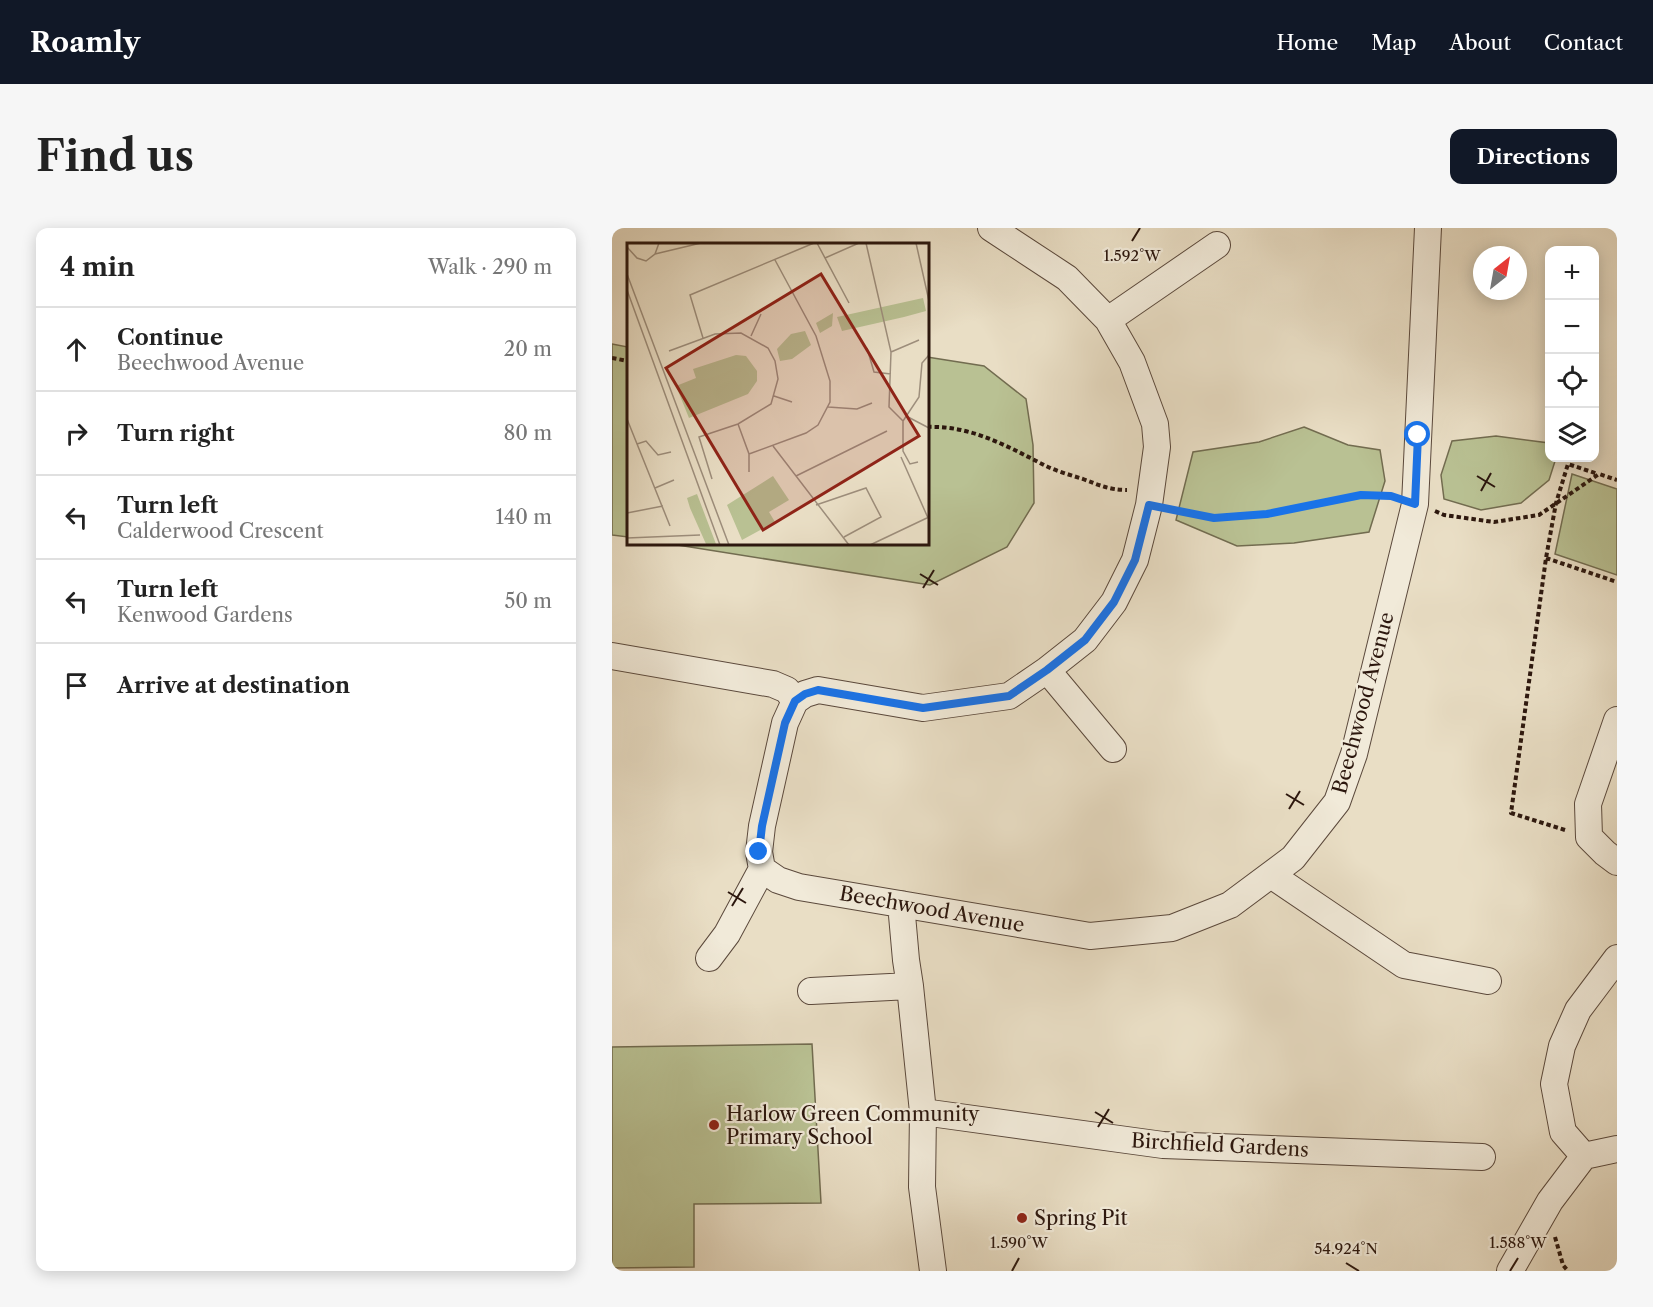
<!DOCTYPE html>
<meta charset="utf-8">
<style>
:root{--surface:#fff;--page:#f6f6f6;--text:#222;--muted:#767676;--line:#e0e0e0;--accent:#111827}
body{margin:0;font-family:"Libre Caslon Text",serif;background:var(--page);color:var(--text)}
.controls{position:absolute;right:18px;top:18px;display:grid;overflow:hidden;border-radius:12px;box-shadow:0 3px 15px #0003}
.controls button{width:54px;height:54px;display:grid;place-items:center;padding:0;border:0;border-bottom:2px solid var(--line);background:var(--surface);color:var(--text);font:30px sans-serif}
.compass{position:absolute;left:861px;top:18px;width:54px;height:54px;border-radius:50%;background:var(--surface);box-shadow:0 3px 15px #0003;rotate:31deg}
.stop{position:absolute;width:18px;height:18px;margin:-14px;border:4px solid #1a73e8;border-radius:50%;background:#fff}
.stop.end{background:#1a73e8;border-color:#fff;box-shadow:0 2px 6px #0008}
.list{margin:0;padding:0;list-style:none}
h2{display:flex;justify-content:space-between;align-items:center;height:78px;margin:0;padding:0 24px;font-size:26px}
h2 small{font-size:20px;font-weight:400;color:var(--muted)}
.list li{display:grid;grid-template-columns:39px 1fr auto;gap:18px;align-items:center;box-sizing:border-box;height:84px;padding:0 24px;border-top:2px solid var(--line)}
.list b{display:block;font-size:22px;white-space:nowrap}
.list p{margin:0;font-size:20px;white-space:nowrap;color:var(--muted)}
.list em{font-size:20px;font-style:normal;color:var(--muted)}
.icon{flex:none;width:33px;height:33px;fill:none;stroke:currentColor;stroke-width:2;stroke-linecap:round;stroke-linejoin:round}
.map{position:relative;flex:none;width:1005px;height:1043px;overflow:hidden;border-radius:12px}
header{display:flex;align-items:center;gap:36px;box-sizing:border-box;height:84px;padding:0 30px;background:var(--accent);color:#fff}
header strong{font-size:28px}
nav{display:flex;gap:33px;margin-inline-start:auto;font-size:21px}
.intro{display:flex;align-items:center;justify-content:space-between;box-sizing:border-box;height:144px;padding:0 36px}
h1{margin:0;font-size:42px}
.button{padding:15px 27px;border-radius:12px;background:var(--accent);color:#fff;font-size:21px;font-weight:700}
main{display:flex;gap:36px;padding:0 36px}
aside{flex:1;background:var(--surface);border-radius:12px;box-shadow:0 3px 15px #0003}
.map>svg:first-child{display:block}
</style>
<header>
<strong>Roamly</strong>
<nav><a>Home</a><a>Map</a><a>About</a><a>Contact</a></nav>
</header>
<div class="intro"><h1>Find us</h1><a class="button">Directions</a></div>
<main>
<aside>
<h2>4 min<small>Walk · 290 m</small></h2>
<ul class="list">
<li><svg class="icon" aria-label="ahead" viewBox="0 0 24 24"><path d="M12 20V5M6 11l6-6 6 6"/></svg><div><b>Continue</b><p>Beechwood Avenue</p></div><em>20 m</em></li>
<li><svg class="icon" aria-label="right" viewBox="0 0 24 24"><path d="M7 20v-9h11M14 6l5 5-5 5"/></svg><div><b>Turn right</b></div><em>80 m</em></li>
<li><svg class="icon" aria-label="left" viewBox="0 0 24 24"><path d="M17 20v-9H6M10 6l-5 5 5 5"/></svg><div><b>Turn left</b><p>Calderwood Crescent</p></div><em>140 m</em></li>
<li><svg class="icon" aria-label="left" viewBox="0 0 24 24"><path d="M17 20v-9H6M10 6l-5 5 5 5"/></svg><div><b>Turn left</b><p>Kenwood Gardens</p></div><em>50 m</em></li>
<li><svg class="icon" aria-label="arrive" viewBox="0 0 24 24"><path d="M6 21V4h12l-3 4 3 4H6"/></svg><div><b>Arrive at destination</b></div></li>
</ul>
</aside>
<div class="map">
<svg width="1005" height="1043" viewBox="0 0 1005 1043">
<rect width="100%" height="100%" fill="#e9dec5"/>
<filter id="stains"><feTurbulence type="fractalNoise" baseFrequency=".00333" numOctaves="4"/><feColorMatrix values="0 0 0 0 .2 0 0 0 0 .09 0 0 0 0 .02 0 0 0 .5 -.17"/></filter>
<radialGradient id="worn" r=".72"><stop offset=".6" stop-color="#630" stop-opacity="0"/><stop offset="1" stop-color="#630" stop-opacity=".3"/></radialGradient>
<!-- green -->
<path fill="#b9c193" stroke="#726c50" stroke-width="1.5" d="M0 116 16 119V309L0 307Z
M315 129 372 138 414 171 421 217 422 275 395 319 318 357 53 315H315Z
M692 199 736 217 768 222 773 253 757 304 682 315 625 318 564 292 581 224 647 214Z
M884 208 937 215 938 230H944L937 252 909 275 869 282 832 271 829 247 840 213Z
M960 246 1005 261V347L943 326Z
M200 816 209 975 82 976V1039L0 1040V819Z"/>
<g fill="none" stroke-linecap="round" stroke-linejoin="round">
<!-- minor casing -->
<g stroke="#5b493c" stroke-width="28">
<path id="minor" d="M496 92 605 17
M0 428 161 456 175 462 183 473 193 466 206 462 311 480 397 468 435 442 473 412 502 374 523 332 537 277 545 219 543 196 520 134 496 92 455 50 379 0
M435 442 501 521
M1005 492 976 576 977 609 993 625 1005 634
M150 641 166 652 187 659 478 708 560 700 618 677 681 630 725 574 742 526 803 276 816 0
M659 647 792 737 876 753
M289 676 294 732 298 758 311 884 310 959 321 1043
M97 730 115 706 150 641 147 624 150 598 173 495 183 473
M199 763 298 758
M311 884 551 917 870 929
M972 928 951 904 942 856 950 818 966 782 1005 730
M898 1043 938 973 972 928 1005 921"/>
</g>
<!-- path -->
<path stroke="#2c170e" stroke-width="4" stroke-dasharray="4.5 3" stroke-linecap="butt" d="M0 130 16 133
M315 199C358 197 395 218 432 237 444 243 458 247 471 251 487 257 497 262 515 262
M558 281 602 290 655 286 749 267 782 269
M823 283 832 287 882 294 927 287 987 246 1005 252
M934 330 1005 354
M953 602 899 585 934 330 944 275 956 236 986 246
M943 1009 951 1037 956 1043"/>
<!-- minor -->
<use href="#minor" stroke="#f1ead9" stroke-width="26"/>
</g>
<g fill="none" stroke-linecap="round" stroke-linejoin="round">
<!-- route -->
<path stroke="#1a73e8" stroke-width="8" d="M147 624 150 598 173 495 183 473 193 466 206 462 311 480 397 468 435 442 473 412 502 374 523 332 537 277 602 290 655 286 749 267 779 268 803 276 806 207"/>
</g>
<!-- ticks -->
<path fill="none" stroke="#2c170e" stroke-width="2" d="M520 13 528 0M865 248 883 259M869 263 879 245M308 346 326 357M311 360 322 342M674 566 692 577M677 581 688 563M116 664 134 675M120 678 131 660M483 884 501 895M486 899 497 881M734 1035 747 1043M400 1043 407 1030M898 1043 906 1030"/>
<!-- markers -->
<g fill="#8f2418" stroke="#f1ead9" stroke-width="2">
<circle cx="102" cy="897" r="6"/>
<circle cx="410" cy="990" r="6"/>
</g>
<g text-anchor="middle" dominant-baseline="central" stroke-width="4.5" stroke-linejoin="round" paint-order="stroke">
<!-- street labels -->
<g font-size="20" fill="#2c170e" stroke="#f1ead9">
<text transform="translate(751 475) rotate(-75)">Beechwood Avenue</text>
<text transform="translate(320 681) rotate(10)">Beechwood Avenue</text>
<text transform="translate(608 917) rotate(3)">Birchfield Gardens</text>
</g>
<!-- poi labels -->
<g font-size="20" fill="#2c170e" stroke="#f1ead9" text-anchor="start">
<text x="114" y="886">Harlow Green Community<tspan x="114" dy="23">Primary School</tspan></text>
<text x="422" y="990">Spring Pit</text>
</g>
</g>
<!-- overview -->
<g transform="translate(15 15)">
<rect width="302" height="302" fill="#e9dec5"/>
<path d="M296 55 299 68 277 74 215 88 210 74ZM206 70 205 83 193 90 189 80ZM178 88 184 102 165 116 153 118 150 106 164 91ZM109 112 119 113 130 128V138L121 151 62 175 49 143 69 135 66 126ZM146 233 162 257 142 269 148 279 115 297 100 262ZM70 251 89 301H79L63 265 60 255Z" fill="#b9c193"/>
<path fill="none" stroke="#9d8e7c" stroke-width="1.5" d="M190 0 222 60M239 0 264 109 262 164 276 178M289 0 302 58M0 4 10 15 19 18 28 11 32 0M28 11 74 0M198 15 232 0M0 31 102 302M0 47 93 302M124 93 134 71M76 95 63 52 187 0M240 105 247 129 264 131M42 108 88 91 114 90 141 105 148 118 151 136 144 161 111 181 72 194 85 236M264 109 292 97M147 153 165 159M201 164 230 166 245 160M281 174 302 185M0 176 43 283M111 181 122 211V229M10 201 19 198 31 212 44 209M146 203 222 302M122 211 179 190 191 182 203 159V138L189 93 148 17M274 214 301 275M291 219 283 221 276 208V178L292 154 295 120 302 112M169 233 260 188M28 245 47 237M189 262 239 245 254 274 217 294M0 270 36 263M0 295 73 292M243 302 302 274"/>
<path fill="#8f2418" fill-opacity="0.15" stroke="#8f2418" stroke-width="3" d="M194 31 292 193 136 287 39 125Z"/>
<rect width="302" height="302" fill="none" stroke="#2c170e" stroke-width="3"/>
</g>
<g font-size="15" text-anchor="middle" fill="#2c170e" stroke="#f1ead9" stroke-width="4.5" stroke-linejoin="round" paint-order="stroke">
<text x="520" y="33">1.592°W</text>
<text x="407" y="1020">1.590°W</text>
<text x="906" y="1020">1.588°W</text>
<text x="734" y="1026">54.924°N</text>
</g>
<rect width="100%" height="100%" filter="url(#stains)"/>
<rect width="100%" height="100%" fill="url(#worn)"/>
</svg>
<div class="controls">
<button>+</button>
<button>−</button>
<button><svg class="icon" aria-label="locate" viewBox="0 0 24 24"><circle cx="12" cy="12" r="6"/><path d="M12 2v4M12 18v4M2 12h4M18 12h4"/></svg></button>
<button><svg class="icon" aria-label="layers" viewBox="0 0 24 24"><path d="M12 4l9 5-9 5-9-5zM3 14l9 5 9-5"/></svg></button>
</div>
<svg class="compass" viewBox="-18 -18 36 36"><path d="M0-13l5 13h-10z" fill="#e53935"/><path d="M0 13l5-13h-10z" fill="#767676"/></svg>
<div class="stop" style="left:806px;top:207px"></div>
<div class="stop end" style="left:147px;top:624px"></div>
</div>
</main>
